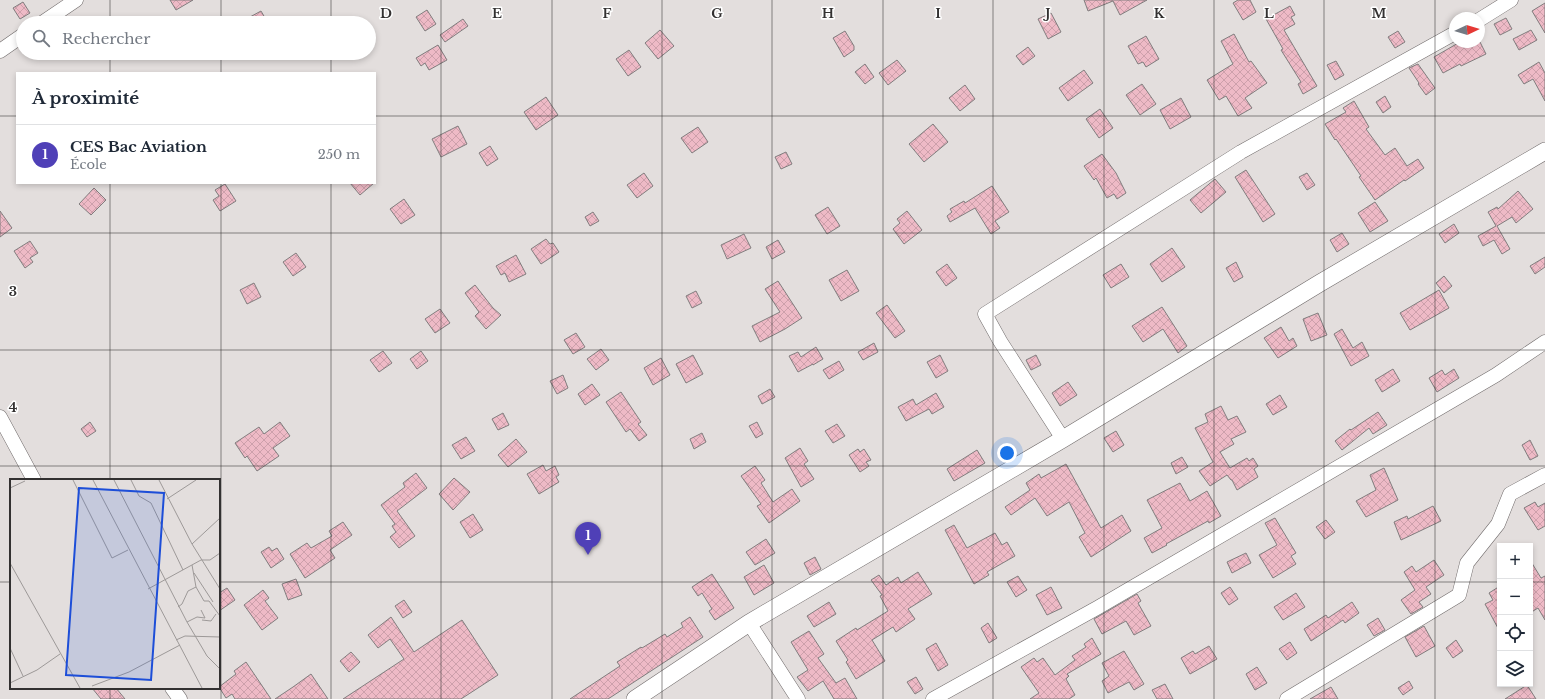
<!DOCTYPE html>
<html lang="fr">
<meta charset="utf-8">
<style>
:root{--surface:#fff;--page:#f6f6f7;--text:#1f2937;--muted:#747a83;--line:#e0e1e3;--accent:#4f40b7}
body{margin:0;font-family:"Libre Baskerville",serif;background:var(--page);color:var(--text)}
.controls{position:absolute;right:12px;bottom:12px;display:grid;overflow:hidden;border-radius:0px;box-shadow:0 2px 6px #0003}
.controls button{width:36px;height:36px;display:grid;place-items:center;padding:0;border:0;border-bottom:1px solid var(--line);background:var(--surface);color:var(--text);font:20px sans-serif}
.compass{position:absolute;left:1449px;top:12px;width:36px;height:36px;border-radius:50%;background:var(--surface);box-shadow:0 2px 6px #0003;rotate:86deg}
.you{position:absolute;left:1007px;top:453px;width:14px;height:14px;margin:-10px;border:3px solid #fff;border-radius:50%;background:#1a73e8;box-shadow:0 0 0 6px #1a73e833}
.badge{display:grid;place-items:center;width:26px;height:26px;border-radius:50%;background:var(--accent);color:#fff;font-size:13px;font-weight:700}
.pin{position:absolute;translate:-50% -33px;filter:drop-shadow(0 1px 2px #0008)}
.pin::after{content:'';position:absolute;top:21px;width:14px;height:12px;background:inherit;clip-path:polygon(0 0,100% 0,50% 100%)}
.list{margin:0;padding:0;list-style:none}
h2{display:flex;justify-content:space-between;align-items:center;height:52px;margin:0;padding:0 16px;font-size:17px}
h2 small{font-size:13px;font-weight:400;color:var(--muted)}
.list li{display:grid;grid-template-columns:26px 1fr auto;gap:12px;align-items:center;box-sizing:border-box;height:60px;padding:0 16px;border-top:1px solid var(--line)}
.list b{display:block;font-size:15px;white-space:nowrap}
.list p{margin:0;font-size:13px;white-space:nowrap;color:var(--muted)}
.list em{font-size:13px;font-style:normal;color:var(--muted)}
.icon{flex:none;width:22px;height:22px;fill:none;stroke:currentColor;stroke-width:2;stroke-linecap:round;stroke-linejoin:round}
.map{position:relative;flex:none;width:1545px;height:699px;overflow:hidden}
.search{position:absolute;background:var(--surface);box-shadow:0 2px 6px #0003;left:16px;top:16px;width:360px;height:44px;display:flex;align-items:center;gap:10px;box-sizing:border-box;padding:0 14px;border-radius:22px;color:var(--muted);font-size:15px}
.panel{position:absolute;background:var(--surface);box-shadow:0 2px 6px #0003;left:16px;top:72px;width:360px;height:112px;border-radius:0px}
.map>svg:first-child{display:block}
</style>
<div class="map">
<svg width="1545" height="699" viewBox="0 0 1545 699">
<defs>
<pattern id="building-cross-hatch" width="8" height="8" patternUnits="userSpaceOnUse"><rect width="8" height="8" fill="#eebac6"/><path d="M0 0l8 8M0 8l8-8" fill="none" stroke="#cda0ab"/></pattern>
</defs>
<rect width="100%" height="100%" fill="#e3dedd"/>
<!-- building -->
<path fill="url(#building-cross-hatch)" stroke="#817d7e" d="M170 0H193L176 10Z
M1084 0H1147L1120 15 1113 1 1088 11Z
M1238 0H1250L1256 12 1243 20 1233 3Z
M23 2 30 13 20 19 13 8Z
M1545 3V33L1532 11Z
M1290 6 1295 15 1291 17 1295 24 1284 30 1317 86 1303 94 1298 84 1301 82 1281 50 1283 49 1266 19Z
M427 10 436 24 425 31 416 17Z
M261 11 268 23H239Z
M1051 13 1061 32 1048 39 1038 19Z
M1506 18 1512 29 1500 35 1494 24Z
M463 19 468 26 445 42 440 35Z
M660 30 674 46 658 59 645 43Z
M1531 30 1537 40 1519 50 1513 39Z
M845 31 854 46V50L844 57 833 38Z
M1398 31 1405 42 1395 48 1388 37Z
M1234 34 1249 62 1251 61 1267 83 1245 98 1252 108 1238 116 1226 96 1219 100 1207 80 1233 64 1221 41Z
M1146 36 1159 59 1146 67 1143 62 1138 64 1128 46Z
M1460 42H1480L1486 54 1461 66 1460 64 1443 73 1434 57Z
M438 45 447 60 429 70 425 63 421 66 416 58Z
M1028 47 1035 56 1023 65 1016 56Z
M629 50 641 67 628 76 616 59Z
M897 60 906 71 888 85 879 73Z
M1336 61 1344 75 1335 80 1327 65Z
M1539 62 1545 73V101L1533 79 1524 84 1518 75Z
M865 64 874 77 865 84 855 72Z
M1418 64 1435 88 1426 95 1418 84 1419 83 1409 68Z
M1084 70 1093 83 1068 101 1059 88Z
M1142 84 1156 104 1140 115 1126 95Z
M965 85 975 99 960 111 949 98Z
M1385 96 1391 107 1383 113 1376 102Z
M546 97 558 115 536 130 524 112Z
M1181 98 1191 117 1170 129 1160 110Z
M1354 101 1369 127 1366 129 1385 155 1395 148 1407 166 1418 159 1424 168 1405 181 1404 180 1375 200 1359 177 1361 176 1336 139 1335 140 1325 124 1346 112 1343 108Z
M1100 109 1113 128 1099 138 1086 119Z
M933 124 948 142 924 162 909 144Z
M458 126 467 144 441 157 432 139Z
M698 127 708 142 692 153 681 138Z
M490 146 498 159 487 166 479 153Z
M786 152 792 164 781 169 775 157Z
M1102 154 1116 173 1126 193 1117 199 1114 194 1107 198 1096 178 1094 180 1084 166Z
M1246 170 1275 214 1263 222 1235 177Z
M644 173 653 186 637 198 627 185Z
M1307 173 1315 185 1307 190 1299 177Z
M1215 179 1226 192 1201 213 1190 200Z
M350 183H374L360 195Z
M225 184 236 201 220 211 213 200 219 196 215 190Z
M992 186 1009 212 995 221 1000 228 991 234 975 208 950 222 947 216 952 212 950 209 964 201 965 203Z
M94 188 106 200 91 215 79 204Z
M1518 191 1533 209 1516 223 1512 217 1497 226 1510 249 1502 254 1494 240 1483 246 1478 236 1496 226 1488 212 1497 207 1498 209Z
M404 199 415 215 401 224 390 209Z
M1375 202 1388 221 1370 232 1358 213Z
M828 207 840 226 827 234 815 215Z
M0 211 12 228 0 237Z
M907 211 922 230 904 244 893 229 900 223 897 219Z
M593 212 599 221 590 226 585 217Z
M1454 224 1459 233 1445 243 1439 234Z
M1342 233 1349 244 1337 252 1330 240Z
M744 234 751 248 727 259 721 245Z
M546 239 550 244 553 243 559 252 541 264 531 249Z
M778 240 785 252 772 259 766 247Z
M30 241 38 253 30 258 33 262 25 268 14 251Z
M1172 248 1185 267 1162 282 1150 264Z
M296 253 306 267 293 276 283 262Z
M516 255 526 274 509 282 505 273 501 275 496 266Z
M1545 257V267L1535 274 1530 266Z
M1236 262 1243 277 1234 282 1226 268Z
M947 264 957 278 946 286 936 272Z
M1121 264 1129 277 1111 288 1103 275Z
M847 270 859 291 841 301 829 280Z
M1444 276 1452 286 1444 293 1436 283Z
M778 281 802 318 785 329 760 342 752 326 780 312 765 289Z
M254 283 261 297 247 304 240 290Z
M475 285 493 308 501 315 486 329 475 316 479 312 465 293Z
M1439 290 1449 308 1410 330 1400 313Z
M696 291 702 303 692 308 686 296Z
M887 305 905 331 895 338 876 313Z
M1162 307 1187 346 1178 353 1163 329 1143 342 1132 326Z
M440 309 450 323 435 333 425 319Z
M1318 313 1327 335 1311 341 1303 319Z
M1281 327 1289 341 1293 338 1297 346 1278 358 1264 338Z
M1342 329 1353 348 1362 342 1369 356 1351 366 1334 334Z
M576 333 585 347 573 354 564 340Z
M874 343 878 352 863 360 858 352Z
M816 347 823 359 813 365V364L798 372 789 356 798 352 801 357Z
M601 349 609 360 596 370 587 359Z
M383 351 392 363 379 372 370 360Z
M421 351 428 361 417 369 410 359Z
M693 355 703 374 686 383 676 364Z
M940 355 948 371 936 378 927 362Z
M1036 355 1041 365 1031 370 1026 360Z
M661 358 670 375 653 385 644 368Z
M839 361 844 370 829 379 823 370Z
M1393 369 1400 381 1382 392 1375 380Z
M1454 369 1459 378 1437 392 1429 378 1442 370 1445 375Z
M563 375 568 388 557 394 550 381Z
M1068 382 1077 395 1060 406 1052 393Z
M592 384 600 395 585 405 578 394Z
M770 389 775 397 762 404 758 396Z
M621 392 641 422 638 424 647 435 639 441 630 429 626 432 606 402Z
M936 393 944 407 932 414 929 409 906 421 898 407 913 399 916 405Z
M1280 395 1287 407 1273 415 1266 404Z
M1221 406 1228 420 1237 416 1246 432 1231 439 1234 444 1220 452 1230 468 1247 458 1249 461 1253 458 1258 466 1254 469 1258 477 1237 490 1232 480H1231L1227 475 1210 486 1199 471 1213 462 1195 428 1208 422 1205 414Z
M1378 412 1387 425 1373 434 1369 428 1342 450 1335 441 1350 429 1351 430Z
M503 413 509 425 498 430 492 419Z
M90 422 96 431 87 437 81 429Z
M280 422 290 436 273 448 279 456 257 471 247 456 245 458 235 443 259 427 264 434Z
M757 422 763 434 756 438 749 426Z
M837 424 845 436 833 443 825 431Z
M1116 431 1124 445 1113 452 1104 438Z
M702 433 706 442 694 449 690 439Z
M466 437 475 451 461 459 452 445Z
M516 439 527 452 508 467 498 455Z
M1530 440 1538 456 1530 460 1522 445Z
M800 448 808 461 804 464 814 479 801 487 785 458Z
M858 449 860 452 864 449 871 460 866 462 869 466 860 472 849 455Z
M977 450 985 463 954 481 947 469Z
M1182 457 1188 467 1176 474 1171 463Z
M1066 464 1101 528 1122 515 1131 531 1091 557 1079 537 1085 533 1069 502 1047 516 1035 498 1011 515 1005 507 1030 490 1026 483 1039 474 1041 478Z
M543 465 546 471 555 466 559 475 556 477 559 482 539 494 527 474Z
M755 466 765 480 761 483 773 502 792 489 800 501 769 523 757 506 761 504 741 476Z
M1384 468 1398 500 1366 517 1356 501 1376 490 1370 475Z
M416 473 427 488 397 511 415 536 399 548 390 537 396 532 392 526 395 524 381 505 405 487 403 483Z
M454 478 470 492 453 510 439 494Z
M1180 483 1190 501 1207 491 1221 516 1209 523 1208 521 1166 544 1167 545 1152 553 1144 538 1162 528 1147 500Z
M1535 502 1538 507 1545 503V526L1538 530 1524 508Z
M1433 506 1441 521 1401 540 1394 522 1407 516 1408 519Z
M473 514 483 530 470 538 460 522Z
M1275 518 1296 553 1291 556 1296 564 1273 578 1259 555 1277 545 1265 523Z
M1326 520 1335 532 1325 539 1316 527Z
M343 522 352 535 330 550 335 558 305 578 290 554 307 543 311 548 332 536 329 531Z
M954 525 967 548 995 533 1002 545 1007 542 1015 556 987 572 989 575 974 584 945 530Z
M766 539 775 553 755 565 746 552Z
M269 547 272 551 277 548 284 559 271 568 261 552Z
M1246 553 1251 563 1232 573 1227 562Z
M815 557 821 569 810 575 804 563Z
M1434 560 1444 575 1426 587 1431 594 1419 602 1423 607 1411 614 1401 600 1415 590 1404 572 1412 566 1416 572Z
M1530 560 1541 578 1545 576V620L1538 608 1530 613Z
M764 565 774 583 754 595 744 577Z
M918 572 932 594 908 609 915 619 896 632 893 627 872 640 885 661 856 679 846 662 848 660 836 641 856 628 857 630 888 611 880 596 882 595 871 580 879 575 886 585 898 577 901 583Z
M712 574 734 608 715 620 709 611 712 609 702 593 698 596 692 587Z
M1018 576 1027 590 1016 597 1007 582Z
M296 579 302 595 288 600 282 584Z
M1500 586V632L1485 604 1493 600 1489 593Z
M1051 587 1062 608 1047 615 1036 595Z
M1230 587 1238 599 1229 605 1221 593Z
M227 588 235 600 219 611V593Z
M263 590 269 598 265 601 278 618 262 630 244 605Z
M1296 593 1305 607 1283 620 1274 607Z
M1137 594 1141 601 1138 603 1151 626 1134 635 1126 621 1102 634 1094 619Z
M404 600 412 612 403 618 395 606Z
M829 602 836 614 814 627 807 616Z
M1352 602 1359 613 1345 623 1343 620 1311 641 1304 629 1326 615 1328 618Z
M391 617 414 652 462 620 498 675 461 699H343L404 659 390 639 378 648 368 635Z
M690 617 703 637 608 699H570L620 666 617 662 641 647 642 648 665 634 667 637 683 627 681 623Z
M1378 618 1385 630 1374 636 1367 625Z
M988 623 997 638 989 643 981 628Z
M1424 626 1435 646 1416 657 1405 637Z
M809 631 824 654 818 658 836 683 845 678 857 699H834L823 681 808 691 797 677 808 670 791 642Z
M1092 638 1101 654 1067 674 1069 676 1066 679 1075 695 1069 699H1030L1039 693 1021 667 1034 658 1037 662 1043 658 1055 675 1075 660 1072 656 1086 647 1084 644Z
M1456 640 1463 651 1453 658 1446 648Z
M1290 642 1297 653 1287 660 1279 649Z
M936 643 948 665 938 671 926 649Z
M1209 646 1217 659 1190 674 1181 658 1193 651 1195 654Z
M1124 651 1144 684 1134 690 1129 682 1108 693 1102 681 1109 676 1102 663Z
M351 652 360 662 349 672 340 661Z
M246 662 271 699H235L232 694 226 698 219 687 236 674 234 671Z
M1257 667 1267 683 1255 690 1246 674Z
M311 674 328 699H275L293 687Z
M916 677 923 689 915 694 907 682Z
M1409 681 1413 688 1403 695 1398 688Z
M1165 684 1173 699H1157L1152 690Z
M1527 685 1536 699H1505Z
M1331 687 1338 699H1310Z
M92 688H116L125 699H101Z"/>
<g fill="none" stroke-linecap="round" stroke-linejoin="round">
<!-- minor casing -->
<g stroke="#706b6b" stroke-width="15">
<path id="minor" d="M1479 20 1511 0
M42 23 76 0
M0 51 23 35
M0 417 34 480
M1063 439 1000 341 985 314 1241 152 1455 33
M749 623 798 699
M172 688 180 699
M933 699 1097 608 1496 375 1545 342
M1287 699 1459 595 1467 563 1498 524 1510 494 1545 475"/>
</g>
<!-- tertiary casing -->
<g stroke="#706b6b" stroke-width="18">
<path id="tertiary" d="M635 699 749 623 1063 439 1320 283 1545 151"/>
</g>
<!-- minor -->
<use href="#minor" stroke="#fff" stroke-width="14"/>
<!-- tertiary -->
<use href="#tertiary" stroke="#fff" stroke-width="17"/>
</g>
<!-- grid -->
<path fill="none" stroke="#333131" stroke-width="1" stroke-opacity="0.55" d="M110 0V23M221 0V23M331 0V23M441 0V699M552 0V699M662 0V699M772 0V699M883 0V699M993 0V699M1104 0V699M1214 0V699M1324 0V699M1435 0V699M110 53V73M221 53V73M331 53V73M0 116H17M375 116H1545M110 183V480M221 183V699M331 183V699M0 233H1545M0 350H1545M0 466H1545M0 582H11M219 582H1500M1530 582H1545M110 688V699"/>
<!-- overview -->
<g transform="translate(10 479)">
<rect width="210" height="210" fill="#e3dedd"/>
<path fill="none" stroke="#9d9998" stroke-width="1" d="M63 1 102 79 118 71M83 1 192 209M104 1 177 143 197 177 210 190M121 1 129 17 141 24 173 91M149 1 182 65 210 110M0 9 15 2M157 20 186 1M182 65 210 39M0 84 70 209M182 86 186 108 194 122H199L210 137M184 94 203 123M138 110 191 81H200L210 74M168 128 172 125 178 112 186 108M192 141 201 142 206 135M177 143 187 138 195 139 191 131M166 161 175 157 210 158M0 169 13 197M0 204 27 191 50 175M82 207 119 193 170 166"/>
<path fill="#1d4ed8" fill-opacity="0.15" stroke="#1d4ed8" stroke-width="2" d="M69 9 154 14 141 201 56 196Z"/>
<rect width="210" height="210" fill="none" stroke="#333131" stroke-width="2"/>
</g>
<g font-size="13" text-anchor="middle" font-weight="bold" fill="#333131" stroke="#fff" stroke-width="3" stroke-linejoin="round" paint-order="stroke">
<text x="386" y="18">D</text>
<text x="497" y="18">E</text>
<text x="607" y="18">F</text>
<text x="717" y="18">G</text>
<text x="828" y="18">H</text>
<text x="938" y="18">I</text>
<text x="1048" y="18">J</text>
<text x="1159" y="18">K</text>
<text x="1269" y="18">L</text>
<text x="1379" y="18">M</text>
<text x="13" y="296">3</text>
<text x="13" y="412">4</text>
</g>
</svg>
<div class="controls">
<button>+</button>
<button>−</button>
<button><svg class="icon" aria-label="locate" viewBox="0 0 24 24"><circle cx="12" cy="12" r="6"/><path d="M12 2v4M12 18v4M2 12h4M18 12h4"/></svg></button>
<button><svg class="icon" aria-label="layers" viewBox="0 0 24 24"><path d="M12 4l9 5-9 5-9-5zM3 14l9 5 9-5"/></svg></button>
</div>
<svg class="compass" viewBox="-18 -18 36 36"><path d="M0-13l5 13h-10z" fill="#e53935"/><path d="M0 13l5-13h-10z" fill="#747a83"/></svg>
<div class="you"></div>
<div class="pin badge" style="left:588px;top:555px">1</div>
<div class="search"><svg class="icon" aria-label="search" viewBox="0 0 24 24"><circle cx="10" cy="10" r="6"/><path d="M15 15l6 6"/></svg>Rechercher</div>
<section class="panel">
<h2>À proximité<small></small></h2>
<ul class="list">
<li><span class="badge">1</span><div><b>CES Bac Aviation</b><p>École</p></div><em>250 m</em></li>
</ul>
</section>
</div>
